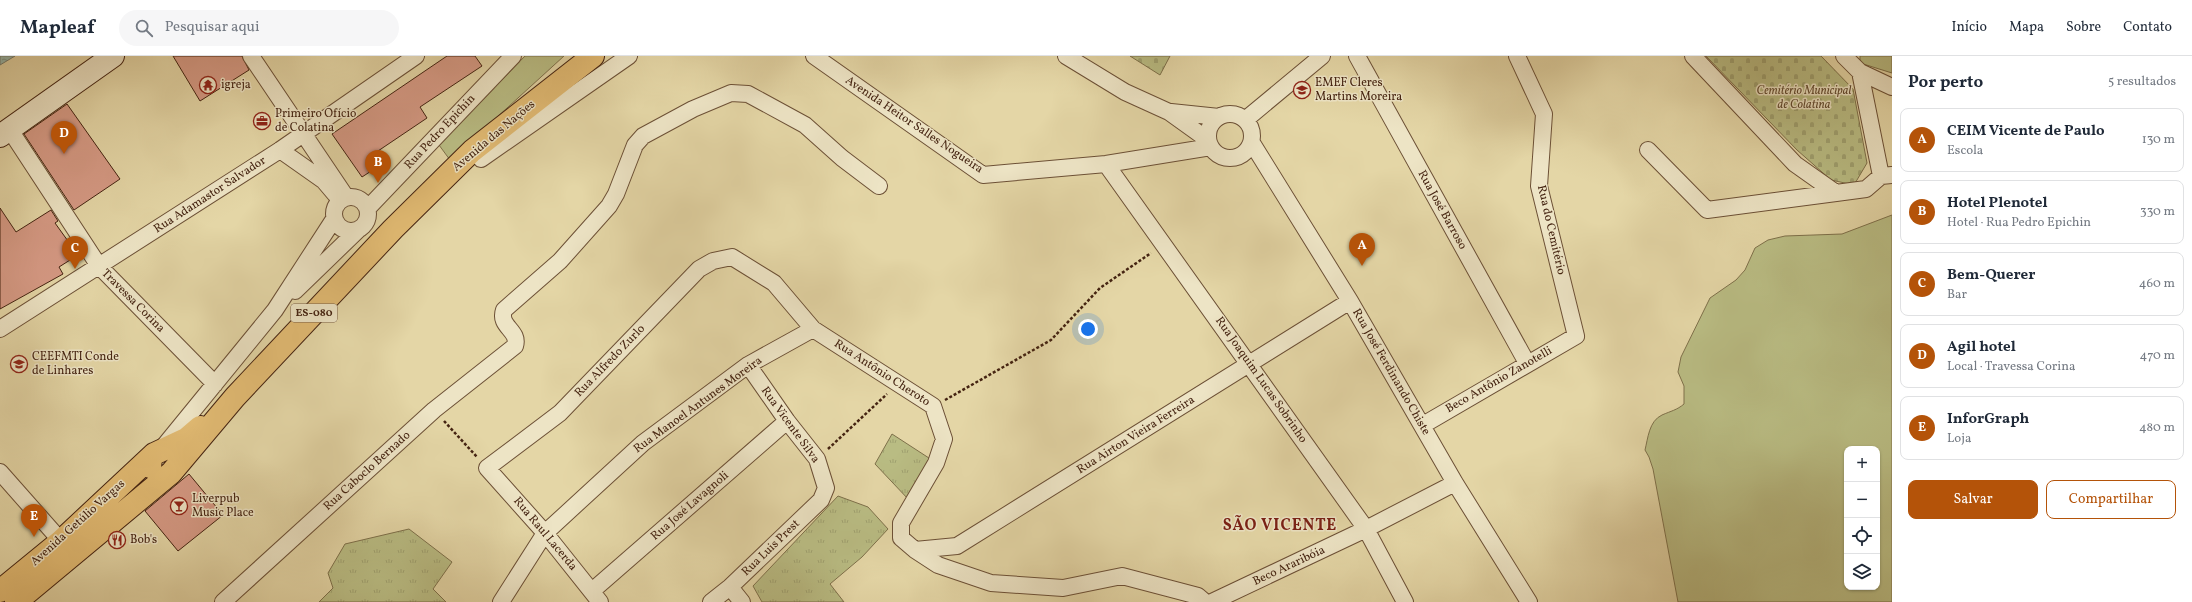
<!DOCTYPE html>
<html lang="pt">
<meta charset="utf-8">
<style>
:root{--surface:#fff;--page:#f6f6f7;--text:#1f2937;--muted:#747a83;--line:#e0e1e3;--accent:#b45309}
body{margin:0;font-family:Vollkorn,serif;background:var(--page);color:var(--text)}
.controls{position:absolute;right:12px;bottom:12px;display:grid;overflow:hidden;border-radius:8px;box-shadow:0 1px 3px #0004}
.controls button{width:36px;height:36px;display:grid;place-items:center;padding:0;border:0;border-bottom:1px solid var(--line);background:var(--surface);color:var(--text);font:20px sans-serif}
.you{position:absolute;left:1088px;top:273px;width:14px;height:14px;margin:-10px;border:3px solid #fff;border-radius:50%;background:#1a73e8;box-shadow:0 0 0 6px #1a73e833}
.badge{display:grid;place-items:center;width:26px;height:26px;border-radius:50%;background:var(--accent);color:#fff;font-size:13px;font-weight:700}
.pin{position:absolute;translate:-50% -33px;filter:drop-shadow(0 1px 2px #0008)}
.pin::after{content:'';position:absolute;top:21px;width:14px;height:12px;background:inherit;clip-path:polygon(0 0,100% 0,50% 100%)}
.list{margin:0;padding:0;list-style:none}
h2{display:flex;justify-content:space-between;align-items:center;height:52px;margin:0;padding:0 16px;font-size:17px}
h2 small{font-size:13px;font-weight:400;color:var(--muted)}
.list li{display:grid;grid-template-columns:26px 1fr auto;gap:12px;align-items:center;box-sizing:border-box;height:64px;margin:0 8px 8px;padding:0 8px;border:1px solid var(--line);border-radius:8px}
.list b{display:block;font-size:15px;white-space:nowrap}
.list p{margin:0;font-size:13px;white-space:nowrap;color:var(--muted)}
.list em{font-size:13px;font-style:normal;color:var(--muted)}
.actions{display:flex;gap:8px;padding:12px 16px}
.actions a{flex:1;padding:9px 0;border:1px solid var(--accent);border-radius:8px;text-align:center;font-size:14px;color:var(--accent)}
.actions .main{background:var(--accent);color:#fff}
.icon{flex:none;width:22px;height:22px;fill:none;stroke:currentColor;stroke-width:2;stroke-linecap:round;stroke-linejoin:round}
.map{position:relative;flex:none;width:1892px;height:546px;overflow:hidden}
header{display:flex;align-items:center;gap:24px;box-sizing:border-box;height:56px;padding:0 20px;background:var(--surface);border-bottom:1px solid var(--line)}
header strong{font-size:19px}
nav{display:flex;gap:22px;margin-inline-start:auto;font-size:14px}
.search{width:280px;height:36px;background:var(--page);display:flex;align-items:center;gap:10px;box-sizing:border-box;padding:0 14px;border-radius:22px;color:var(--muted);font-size:15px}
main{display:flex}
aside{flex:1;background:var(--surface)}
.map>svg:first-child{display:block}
</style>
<header>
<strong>Mapleaf</strong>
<div class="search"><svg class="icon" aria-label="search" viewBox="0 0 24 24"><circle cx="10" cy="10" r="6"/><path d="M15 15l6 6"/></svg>Pesquisar aqui</div>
<nav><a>Início</a><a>Mapa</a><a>Sobre</a><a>Contato</a></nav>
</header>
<main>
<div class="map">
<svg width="1892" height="546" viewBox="0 0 1892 546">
<defs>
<pattern id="cemetery-stones" width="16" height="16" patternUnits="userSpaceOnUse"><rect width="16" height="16" fill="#b9bc83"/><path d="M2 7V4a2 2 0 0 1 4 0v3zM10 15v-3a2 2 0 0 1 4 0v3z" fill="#a0a170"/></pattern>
<pattern id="park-tufts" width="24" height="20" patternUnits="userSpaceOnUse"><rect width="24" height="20" fill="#b9bc83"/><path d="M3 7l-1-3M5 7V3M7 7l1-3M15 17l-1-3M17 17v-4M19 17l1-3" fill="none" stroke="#a0a170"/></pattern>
<pattern id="water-ripples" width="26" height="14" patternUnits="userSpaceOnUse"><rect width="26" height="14" fill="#96b8ad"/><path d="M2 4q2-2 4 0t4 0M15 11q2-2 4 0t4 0" fill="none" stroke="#7c958b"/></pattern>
</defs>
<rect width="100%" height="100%" fill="#e4d6a6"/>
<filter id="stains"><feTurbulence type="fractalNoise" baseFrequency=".005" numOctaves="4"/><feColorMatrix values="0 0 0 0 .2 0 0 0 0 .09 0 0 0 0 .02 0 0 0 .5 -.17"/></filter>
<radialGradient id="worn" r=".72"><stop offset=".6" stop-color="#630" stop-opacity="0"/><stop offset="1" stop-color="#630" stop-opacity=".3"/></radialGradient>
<!-- grass -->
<path fill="#b9bc83" stroke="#7e704a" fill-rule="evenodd" d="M525 0H564L450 104 439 89Z
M1860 0H1892V17L1860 7Z
M1892 159V546H1678L1653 413 1649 401 1645 394C1648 382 1649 365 1662 359 1671 355 1677 354 1684 348V330L1678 316 1681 301 1710 242 1736 224 1745 214 1755 192 1768 184 1785 180 1842 178ZM1847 393H1877V531H1847Z"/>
<!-- cemetery -->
<path fill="url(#cemetery-stones)" stroke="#7e704a" d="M1130 0H1170L1160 19Z
M1706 0H1821L1853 33 1867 107 1854 129 1831 124 1797 94Z"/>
<!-- park -->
<path fill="url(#park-tufts)" stroke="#7e704a" d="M892 378 932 404 909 444 875 408Z
M838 440 868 451 888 473 862 501 830 528 844 546H762L753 530Z
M409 473 452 506 433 533 446 546H319L333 532 328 517 345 488Z"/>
<!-- water -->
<path fill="url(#water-ripples)" stroke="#757c6f" d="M0 0H15L0 9Z"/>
<!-- building -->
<path fill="#d69a85" stroke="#442311" d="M173 0H242L249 14 200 45Z
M447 0H475L482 10 420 51 427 62 378 95 385 106 362 121 332 78Z
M67 48 120 123 74 154 24 78Z
M0 152 16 176 51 154 58 165 55 167 78 199 59 211 63 218 0 253Z
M189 418 223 459 178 495 145 455Z"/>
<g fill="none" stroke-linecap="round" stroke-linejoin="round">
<!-- street casing -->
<g stroke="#6c5036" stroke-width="18">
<path id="street" d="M251 0 346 141
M814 0 983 119 1106 108 1211 91
M1066 0 1125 36 1169 56 1208 84
M1357 0 1527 307
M1693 0 1795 108 1836 137 1866 133 1881 120 1892 119
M1844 0 1860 16 1892 31
M1860 16 1881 120
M1171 56 1219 61
M1208 80a22 22 0 1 1 44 0a22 22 0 1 1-44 0Z
M1245 64 1322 0
M10 74 99 210 215 328
M1252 87 1350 245 1455 427 1529 546
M280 94 324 125 335 138
M1648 94 1707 154 1836 137
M481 103 629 0
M1106 108 1366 473 1405 546
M334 158a17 17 0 1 1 34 0a17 17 0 1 1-34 0Z
M368 152 513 0
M295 235 358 174
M0 273 280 94 416 0
M1423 369 1576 280 1539 130 1544 58 1517 0
M164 390 275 254 334 163
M0 416 61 485
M915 494 957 490 1350 245
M730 531 742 546
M592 535 787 365
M223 546 434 354 515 290C520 274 498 271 504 254L560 205 609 150 616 138 635 89 643 80 693 53 731 37 748 38 805 69 842 102 879 130
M501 546 545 477 643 387 748 309 813 273
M600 546 545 477 487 412 560 357 699 213 713 205 732 201 774 227 813 273 933 350 944 383 936 407 901 467V482L915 494 938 509 991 527 1063 532 1122 520 1198 540 1205 546
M711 546 730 531 821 444 826 432 817 403 787 365 748 309
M1212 546 1366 473 1455 427"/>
</g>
<!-- secondary casing -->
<g stroke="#442311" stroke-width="24">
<path id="secondary" d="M0 80 113 0"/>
</g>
<!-- primary casing -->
<g stroke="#442311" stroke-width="24">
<path id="primary" d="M150 411 151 402 154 398 186 383 200 371
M0 535 61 485 154 398
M16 546 171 417 235 341 393 173 472 95 593 0"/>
</g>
<!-- path -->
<path stroke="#442311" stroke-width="2.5" stroke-dasharray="3 2" stroke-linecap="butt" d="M945 344 1051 284 1100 232 1151 197
M444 365 477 401
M828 393 887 338"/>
<!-- street -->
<use href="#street" stroke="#ede4c5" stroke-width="16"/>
<!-- secondary -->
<use href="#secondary" stroke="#ede4c5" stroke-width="22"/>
<!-- primary -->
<use href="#primary" stroke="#e2bb73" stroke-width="22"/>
</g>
<!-- icons -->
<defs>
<g id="temple-ring" transform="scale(0.9)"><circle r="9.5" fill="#ede4c5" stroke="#8f2418" stroke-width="1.5"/><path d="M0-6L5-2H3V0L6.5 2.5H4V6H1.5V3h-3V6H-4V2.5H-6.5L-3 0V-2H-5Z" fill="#8f2418"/></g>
<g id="school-ring" transform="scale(0.9)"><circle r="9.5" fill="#ede4c5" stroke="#8f2418" stroke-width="1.5"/><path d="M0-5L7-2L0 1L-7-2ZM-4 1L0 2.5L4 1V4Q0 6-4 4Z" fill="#8f2418"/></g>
<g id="office-ring" transform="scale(0.9)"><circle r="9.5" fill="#ede4c5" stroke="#8f2418" stroke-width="1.5"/><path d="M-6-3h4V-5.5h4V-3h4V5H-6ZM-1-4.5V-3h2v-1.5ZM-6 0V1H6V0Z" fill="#8f2418"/></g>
<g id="bar-ring" transform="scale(0.9)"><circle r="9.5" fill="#ede4c5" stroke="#8f2418" stroke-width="1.5"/><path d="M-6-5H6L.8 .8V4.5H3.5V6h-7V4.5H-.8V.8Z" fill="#8f2418"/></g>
<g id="restaurant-ring" transform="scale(0.9)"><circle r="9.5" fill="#ede4c5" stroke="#8f2418" stroke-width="1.5"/><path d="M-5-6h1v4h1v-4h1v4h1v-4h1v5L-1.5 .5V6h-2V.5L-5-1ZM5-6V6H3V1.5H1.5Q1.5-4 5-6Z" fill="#8f2418"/></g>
</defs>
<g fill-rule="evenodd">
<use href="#temple-ring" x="208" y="29"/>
<use href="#school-ring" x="1302" y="34"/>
<use href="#office-ring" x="262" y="65"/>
<use href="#school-ring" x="19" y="308"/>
<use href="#bar-ring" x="179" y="450"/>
<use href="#restaurant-ring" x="117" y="484"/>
</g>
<g text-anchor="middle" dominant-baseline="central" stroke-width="3" stroke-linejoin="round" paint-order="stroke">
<!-- shield labels -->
<rect fill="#ede4c5" stroke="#775d47" stroke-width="1" x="291" y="248" width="46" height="18" rx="3"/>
<g font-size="11" font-weight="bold" fill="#442311">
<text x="314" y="257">ES-080</text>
</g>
<!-- poi labels -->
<g font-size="12" fill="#442311" stroke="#ede4c5" text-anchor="start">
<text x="1315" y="27">EMEF Cleres<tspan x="1315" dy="14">Martins Moreira</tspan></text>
<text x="221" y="29">igreja</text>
<text x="275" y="58">Primeiro Ofício<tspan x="275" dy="14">de Colatina</tspan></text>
<text x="32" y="301">CEEFMTI Conde<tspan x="32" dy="14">de Linhares</tspan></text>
<text x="192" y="443">Liverpub<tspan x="192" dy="14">Music Place</tspan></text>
<text x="130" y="484">Bob's</text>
</g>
<!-- park labels -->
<g font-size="12" font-style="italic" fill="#61492e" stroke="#ede4c5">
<text x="1804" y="35">Cemitério Municipal<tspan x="1804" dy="14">de Colatina</tspan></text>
</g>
<!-- street labels -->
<g font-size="12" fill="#442311" stroke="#ede4c5">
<text transform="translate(914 69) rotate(34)">Avenida Heitor Salles Nogueira</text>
<text transform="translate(440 76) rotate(-47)">Rua Pedro Epichin</text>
<text transform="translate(494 80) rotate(-40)">Avenida das Nações</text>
<text transform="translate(210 139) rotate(-33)">Rua Adamastor Salvador</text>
<text transform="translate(1442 154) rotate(61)">Rua José Barroso</text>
<text transform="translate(1551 174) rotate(77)">Rua do Cemitério</text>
<text transform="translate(133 245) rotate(45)">Travessa Corina</text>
<text transform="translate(610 305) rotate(-46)">Rua Alfredo Zurlo</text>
<text transform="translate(1391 316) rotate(60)">Rua José Ferdinando Chiste</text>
<text transform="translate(882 317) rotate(33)">Rua Antônio Cheroto</text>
<text transform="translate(1261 324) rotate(55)">Rua Joaquim Lucas Sobrinho</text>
<text transform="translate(1499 324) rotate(-30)">Beco Antônio Zanotelli</text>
<text transform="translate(698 349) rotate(-36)">Rua Manoel Antunes Moreira</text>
<text transform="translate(790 369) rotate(54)">Rua Vicente Silva</text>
<text transform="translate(1136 379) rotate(-32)">Rua Airton Vieira Ferreira</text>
<text transform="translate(367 415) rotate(-42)">Rua Caboclo Bernado</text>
<text transform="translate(690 450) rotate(-41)">Rua José Lavagnoli</text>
<text transform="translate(78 467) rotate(-42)">Avenida Getúlio Vargas</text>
<text transform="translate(545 478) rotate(50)">Rua Raul Lacerda</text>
<text transform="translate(771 492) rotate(-44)">Rua Luis Prest</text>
<text transform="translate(1289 510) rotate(-25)">Beco Araribóia</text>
</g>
<!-- district labels -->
<g font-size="16" font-weight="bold" letter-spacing="1" fill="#7a1f14" stroke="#ede4c5">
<text x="1280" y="470">SÃO VICENTE</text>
</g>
</g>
<rect width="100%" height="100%" filter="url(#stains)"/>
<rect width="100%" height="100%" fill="url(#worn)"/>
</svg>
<div class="controls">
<button>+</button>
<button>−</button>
<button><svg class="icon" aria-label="locate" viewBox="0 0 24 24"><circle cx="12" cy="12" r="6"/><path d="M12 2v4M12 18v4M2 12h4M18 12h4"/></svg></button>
<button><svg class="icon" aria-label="layers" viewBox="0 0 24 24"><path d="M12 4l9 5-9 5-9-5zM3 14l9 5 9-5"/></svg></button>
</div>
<div class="you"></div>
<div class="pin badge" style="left:1362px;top:210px">A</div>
<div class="pin badge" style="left:378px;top:127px">B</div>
<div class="pin badge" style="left:75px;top:213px">C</div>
<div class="pin badge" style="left:64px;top:98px">D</div>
<div class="pin badge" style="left:34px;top:481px">E</div>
</div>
<aside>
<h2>Por perto<small>5 resultados</small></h2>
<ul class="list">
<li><span class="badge">A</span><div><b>CEIM Vicente de Paulo</b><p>Escola</p></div><em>130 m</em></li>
<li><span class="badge">B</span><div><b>Hotel Plenotel</b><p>Hotel · Rua Pedro Epichin</p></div><em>330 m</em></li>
<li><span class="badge">C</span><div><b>Bem-Querer</b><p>Bar</p></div><em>460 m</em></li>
<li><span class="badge">D</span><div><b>Agil hotel</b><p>Local · Travessa Corina</p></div><em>470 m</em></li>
<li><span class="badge">E</span><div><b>InforGraph</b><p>Loja</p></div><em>480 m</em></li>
</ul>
<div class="actions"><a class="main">Salvar</a><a>Compartilhar</a></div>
</aside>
</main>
